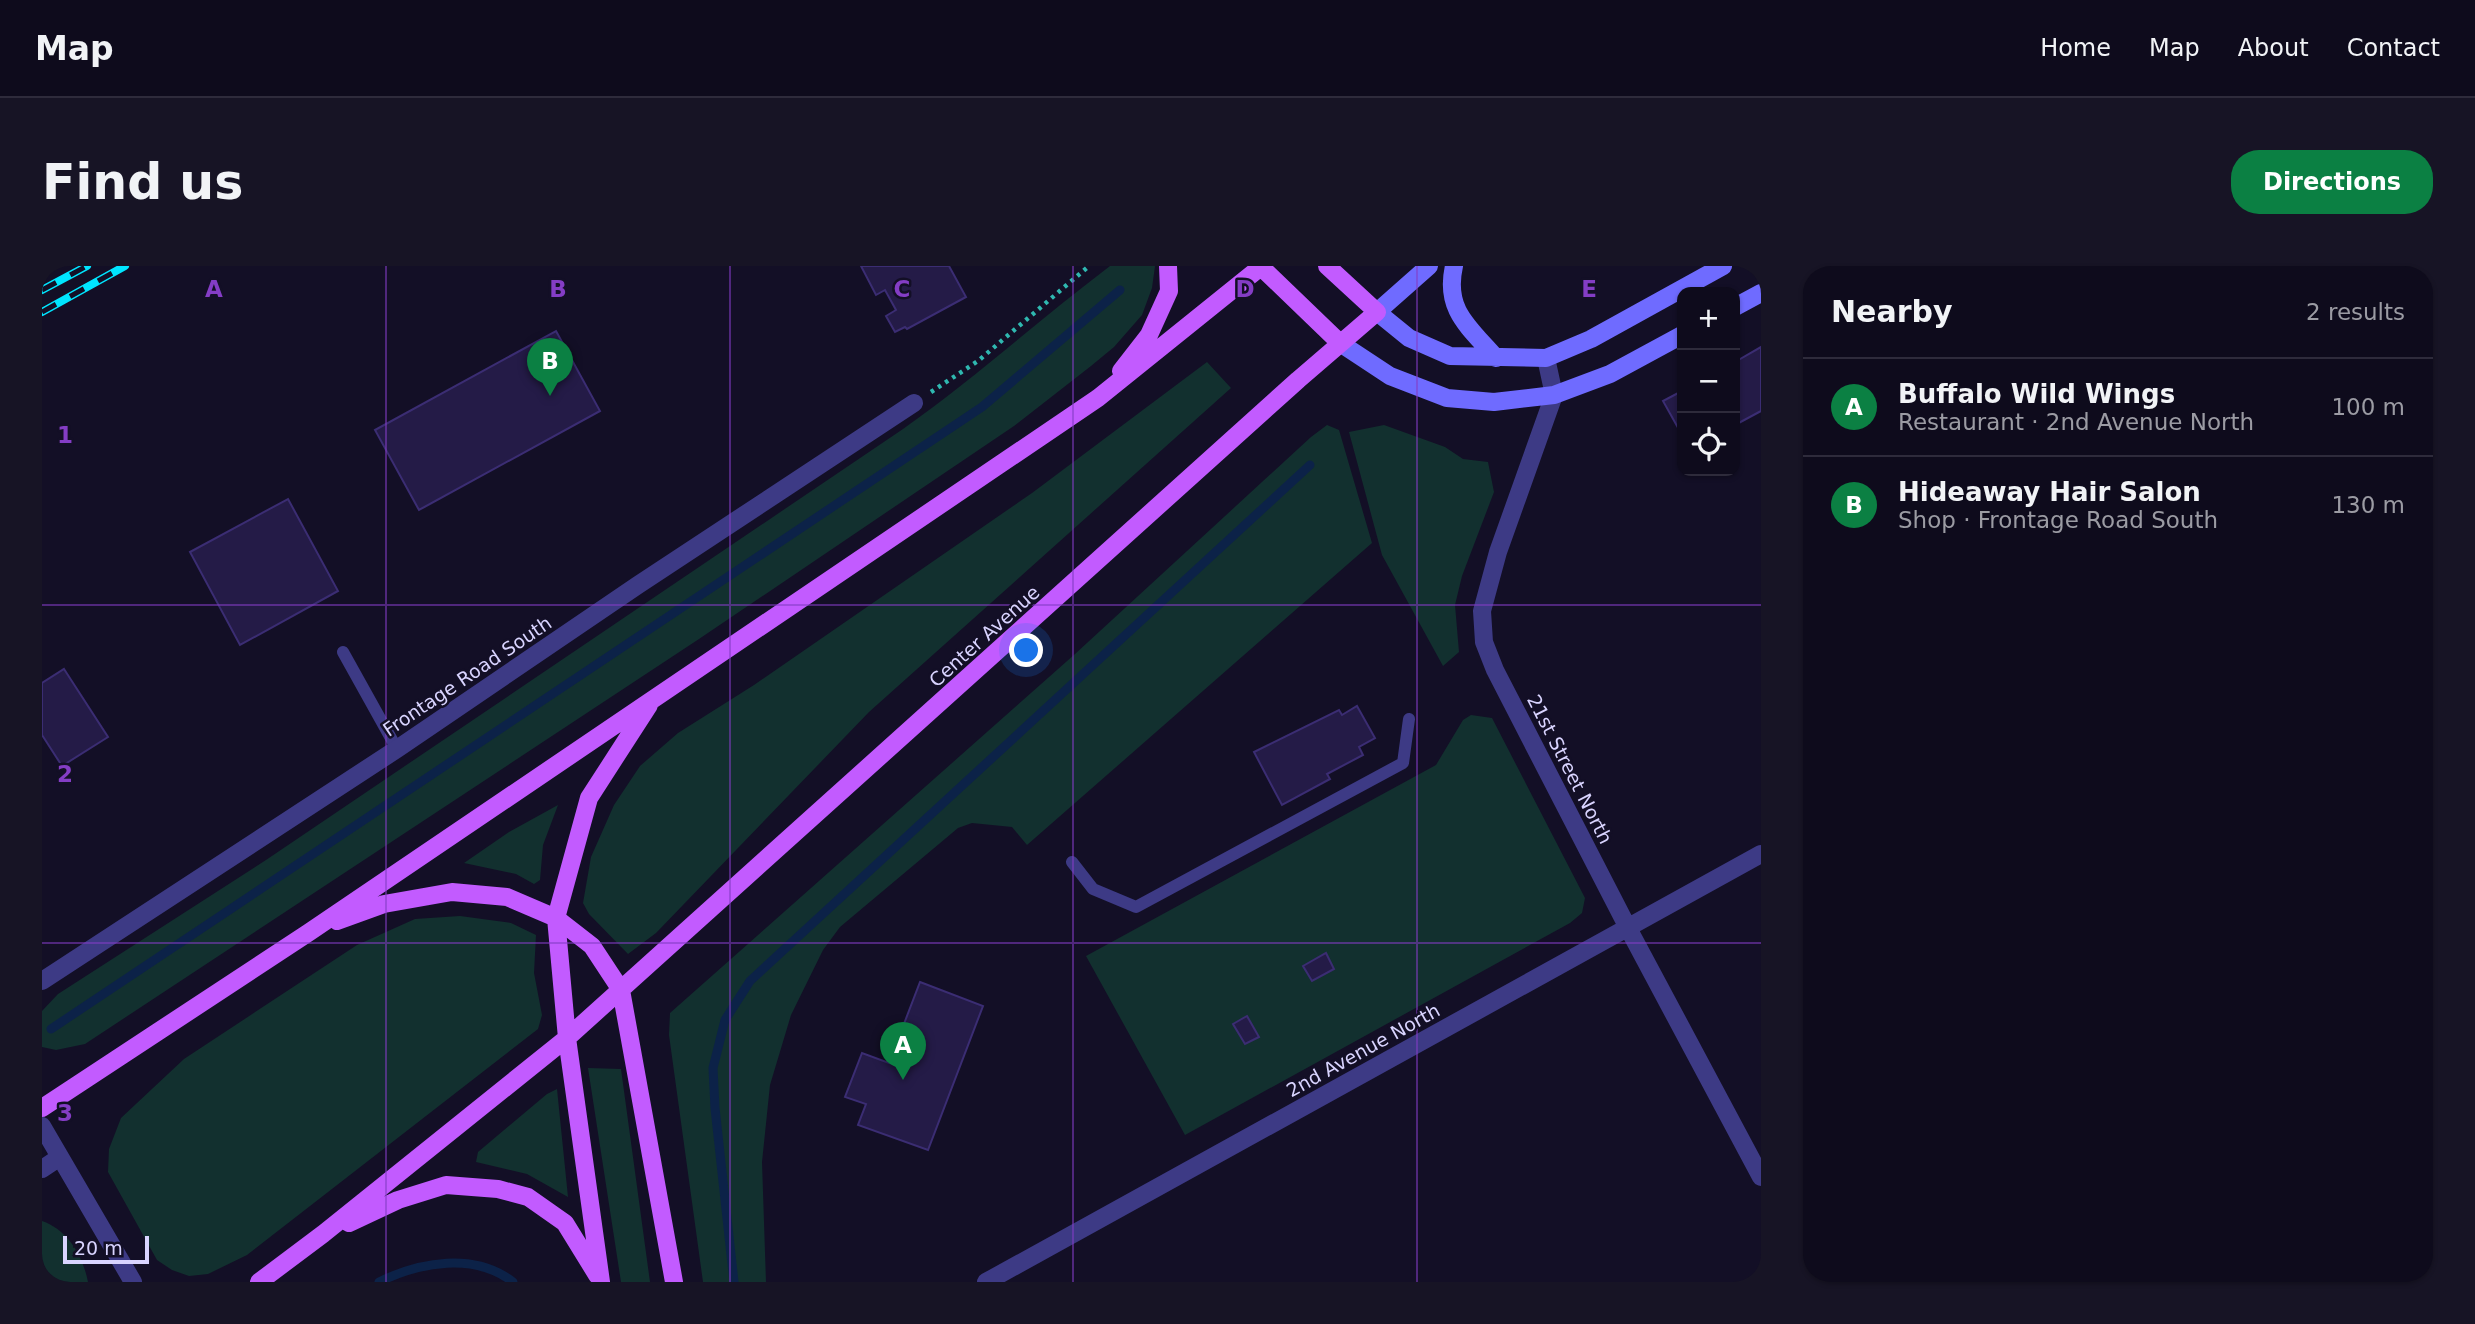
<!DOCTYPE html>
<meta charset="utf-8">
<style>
:root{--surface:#0e0b1c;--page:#171425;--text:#f1f3f6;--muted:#9b9ba3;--line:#2e2b3b;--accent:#0b8043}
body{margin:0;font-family:"DejaVu Sans",sans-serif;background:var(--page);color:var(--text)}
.controls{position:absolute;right:21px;top:21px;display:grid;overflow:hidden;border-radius:14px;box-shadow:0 2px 5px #0004}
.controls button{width:63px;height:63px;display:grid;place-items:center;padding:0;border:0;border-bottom:2px solid var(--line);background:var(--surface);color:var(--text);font:35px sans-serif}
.scale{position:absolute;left:21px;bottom:18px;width:86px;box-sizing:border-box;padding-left:7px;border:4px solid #d9d4ff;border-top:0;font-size:19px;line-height:24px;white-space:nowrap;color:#d9d4ff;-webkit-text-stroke:5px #130f26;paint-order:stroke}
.you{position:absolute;left:985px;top:385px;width:24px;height:24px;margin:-18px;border:5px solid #fff;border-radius:50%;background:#1a73e8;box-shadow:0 0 0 10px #1a73e833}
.badge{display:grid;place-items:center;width:46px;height:46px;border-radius:50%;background:var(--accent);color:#fff;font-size:23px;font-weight:700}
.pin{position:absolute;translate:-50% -58px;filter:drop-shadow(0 2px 4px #0008)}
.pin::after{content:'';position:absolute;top:37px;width:24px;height:21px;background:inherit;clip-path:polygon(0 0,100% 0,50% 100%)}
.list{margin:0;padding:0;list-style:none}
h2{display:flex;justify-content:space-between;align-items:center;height:91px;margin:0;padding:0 28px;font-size:30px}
h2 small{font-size:23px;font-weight:400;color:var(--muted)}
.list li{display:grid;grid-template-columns:46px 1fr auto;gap:21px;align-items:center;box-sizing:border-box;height:98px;padding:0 28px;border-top:2px solid var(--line)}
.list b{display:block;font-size:26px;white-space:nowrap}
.list p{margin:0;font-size:23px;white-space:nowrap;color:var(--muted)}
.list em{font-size:23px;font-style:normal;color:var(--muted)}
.icon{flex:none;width:38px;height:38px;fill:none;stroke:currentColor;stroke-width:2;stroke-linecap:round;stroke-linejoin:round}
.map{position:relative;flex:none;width:1719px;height:1016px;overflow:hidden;border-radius:28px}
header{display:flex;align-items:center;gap:42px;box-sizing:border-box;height:98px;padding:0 35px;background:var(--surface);border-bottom:2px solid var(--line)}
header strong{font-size:33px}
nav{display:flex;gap:38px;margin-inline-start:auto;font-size:24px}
.intro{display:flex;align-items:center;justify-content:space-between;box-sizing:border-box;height:168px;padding:0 42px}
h1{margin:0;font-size:49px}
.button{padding:18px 32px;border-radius:28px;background:var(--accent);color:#fff;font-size:24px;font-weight:700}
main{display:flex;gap:42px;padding:0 42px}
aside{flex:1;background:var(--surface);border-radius:28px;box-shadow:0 2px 5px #0004}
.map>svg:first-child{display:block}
</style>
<header>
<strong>Map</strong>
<nav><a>Home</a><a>Map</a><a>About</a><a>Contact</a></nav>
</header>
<div class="intro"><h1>Find us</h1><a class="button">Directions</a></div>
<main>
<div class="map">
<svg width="1719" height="1016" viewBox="0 0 1719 1016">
<rect width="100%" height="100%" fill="#130f26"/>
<!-- green -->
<path fill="#12302f" d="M1068 0H1113L1110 22 1100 49 1072 81 1049 100 972 160 657 373 43 778 14 784 0 781V745L16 728 224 594 861 163C933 112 998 53 1068 0Z
M1165 96 1189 122 827 446 614 667 586 688 547 648 541 637 549 591 572 539 598 500 636 467 712 419 990 227Z
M1285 159 1297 164 1330 277 985 579 970 561 930 557 916 562 798 661 781 684 749 749 728 819 720 896 724 1016H661L627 769 628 747 1033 388 1269 171Z
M1342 159 1403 181 1421 193 1446 196 1452 226 1420 310 1413 339 1417 386 1401 400 1340 289 1307 166Z
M1429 449 1450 452 1543 632 1540 647 1528 657 1143 869 1044 690 1394 499 1421 454Z
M516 539 501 579 498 614 492 618 474 608 422 597 467 566Z
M418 650 469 657 494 669 492 707 500 749 496 763 205 989 166 1008 147 1010 130 1004 115 994 66 906 67 883 79 852 142 793 315 679 373 653Z
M546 802 579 803 608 1016H579Z
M515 823 526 931 485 908 434 896 436 886 505 828Z
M0 955C26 964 41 990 46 1016H0Z"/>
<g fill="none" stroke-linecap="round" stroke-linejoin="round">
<!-- stream -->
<path stroke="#0c2248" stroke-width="9" d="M9 763 940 141 1078 24
M337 1016C378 996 432 986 471 1016
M692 1016 673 842 671 802 683 754 708 715 1268 199"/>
</g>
<!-- building -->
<path fill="#241b47" stroke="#3b2d73" stroke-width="2" d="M819 0H907L924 31 865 63 863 61 853 66 844 50 854 44 843 24 834 29Z
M514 65 558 145 377 244 333 164Z
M1719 81V145L1693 159V96Z
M1640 125V169L1621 135Z
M246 233 296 325 198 379 148 286Z
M22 403 66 471 20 500 0 469V417Z
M1315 440 1333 472 1317 481 1321 489 1285 508 1288 513 1240 539 1212 486 1297 444 1300 449Z
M1284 687 1292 703 1270 715 1261 700Z
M878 716 941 740 886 884 816 859 824 838 803 831 820 787 847 797Z
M1205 750 1217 771 1203 778 1191 758Z"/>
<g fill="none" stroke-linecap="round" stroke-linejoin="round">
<!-- path -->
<path stroke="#2fb8b0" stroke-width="4.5" stroke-dasharray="3.5 5" stroke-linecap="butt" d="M889 126 936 95 1047 0"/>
<!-- lane -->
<path stroke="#3d3a85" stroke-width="12" d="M301 386 355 483
M1030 596 1051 623 1094 641 1361 497 1367 453"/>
<!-- street -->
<path stroke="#3d3a85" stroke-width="18" d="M1504 92 1512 129 1456 286 1440 345 1442 376 1453 404 1586 662 1719 911
M0 715 355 483 596 319 872 137
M0 860 91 1016
M0 903 18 891
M944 1016 1719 588"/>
<!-- secondary -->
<path stroke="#6f6bff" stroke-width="18" d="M1387 0 1335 46 1367 72 1408 90 1504 92 1549 73 1681 0
M1412 0C1402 44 1427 61 1454 92
M1693 41 1719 27
M1298 77 1348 110 1405 132 1452 136 1512 129 1568 108 1640 69"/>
<!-- primary -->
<path stroke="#c25bff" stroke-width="18" d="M1218 0 1298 77
M1079 105 1107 69 1127 25 1126 0
M295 655 342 638 410 626 465 631 514 652 550 680 579 724 632 1016
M0 842 266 667 1056 132 1220 0
M307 957 356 934 404 919 456 923 486 931 523 957 555 1009
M217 1016 281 968 525 772 1256 114 1335 46 1285 0
M559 1016 525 772 514 652 547 532 607 439"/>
<!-- rail casing -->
<g stroke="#00e5ff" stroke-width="8">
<path id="rail" d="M0 24 45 0
M0 46 83 0"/>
</g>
<!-- rail -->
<use href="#rail" stroke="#130f26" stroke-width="5" stroke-dasharray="16" stroke-linecap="butt"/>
</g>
<!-- grid -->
<path fill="none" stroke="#843dc5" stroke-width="2" stroke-opacity="0.55" d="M344 0V1016M688 0V1016M1031 0V1016M1375 0V1016M0 339H1719M0 677H1719"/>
<g text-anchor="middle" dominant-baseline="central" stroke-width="5" stroke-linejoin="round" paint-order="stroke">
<!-- street labels -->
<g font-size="19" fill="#d9d4ff" stroke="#130f26">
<text transform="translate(942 370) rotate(-42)">Center Avenue</text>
<text transform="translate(425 410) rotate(-34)">Frontage Road South</text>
<text transform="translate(1528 503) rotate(63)">21st Street North</text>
<text transform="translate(1321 784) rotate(-29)">2nd Avenue North</text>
</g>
</g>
<g font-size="23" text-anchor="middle" font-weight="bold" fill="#843dc5" stroke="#130f26" stroke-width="5" stroke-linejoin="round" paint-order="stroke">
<text x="172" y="31">A</text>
<text x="516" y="31">B</text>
<text x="860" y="31">C</text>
<text x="1203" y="31">D</text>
<text x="1547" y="31">E</text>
<text x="23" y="177">1</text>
<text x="23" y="516">2</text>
<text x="23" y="855">3</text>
</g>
</svg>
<div class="controls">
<button>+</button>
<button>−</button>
<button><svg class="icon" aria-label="locate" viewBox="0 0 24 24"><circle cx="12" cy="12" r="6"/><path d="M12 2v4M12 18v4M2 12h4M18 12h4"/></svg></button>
</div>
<div class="scale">20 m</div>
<div class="you"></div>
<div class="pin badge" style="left:861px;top:814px">A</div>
<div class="pin badge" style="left:508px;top:130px">B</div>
</div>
<aside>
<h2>Nearby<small>2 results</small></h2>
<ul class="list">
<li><span class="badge">A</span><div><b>Buffalo Wild Wings</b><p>Restaurant · 2nd Avenue North</p></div><em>100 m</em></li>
<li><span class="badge">B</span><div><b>Hideaway Hair Salon</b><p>Shop · Frontage Road South</p></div><em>130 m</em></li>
</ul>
</aside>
</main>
